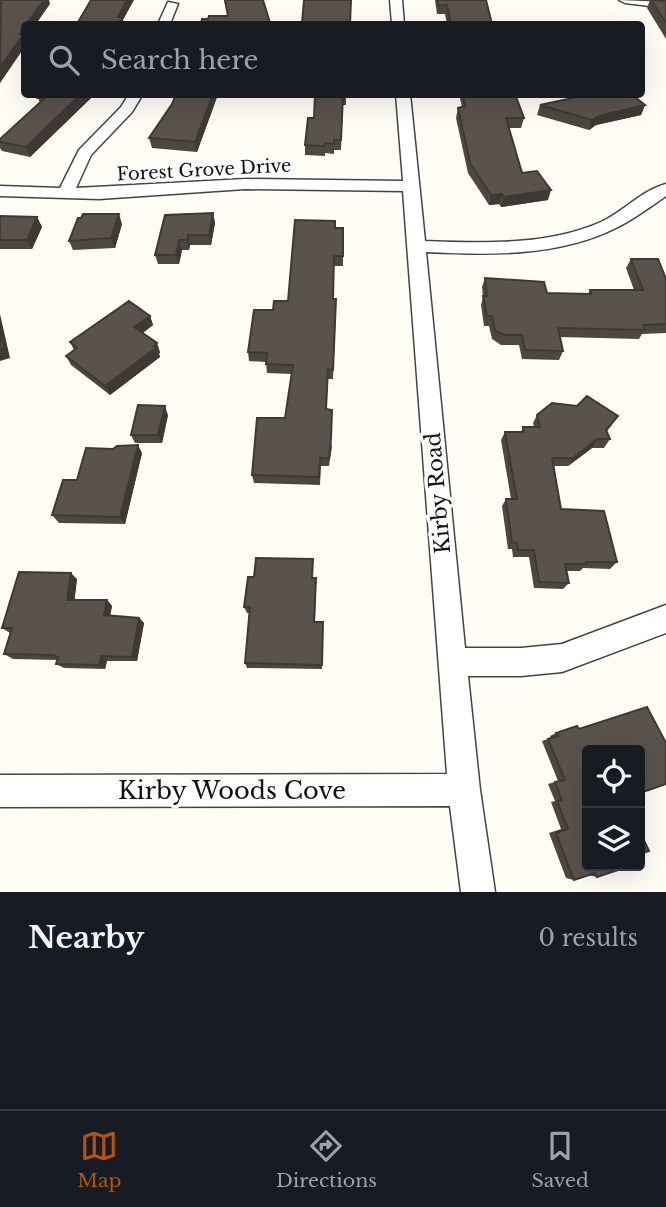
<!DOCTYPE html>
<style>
:root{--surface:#171b24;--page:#242831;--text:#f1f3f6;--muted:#9ea1a6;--line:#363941;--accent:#b45309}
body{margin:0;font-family:"Libre Baskerville",serif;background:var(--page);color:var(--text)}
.controls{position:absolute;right:21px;bottom:21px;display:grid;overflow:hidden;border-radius:7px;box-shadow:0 7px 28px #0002}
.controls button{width:63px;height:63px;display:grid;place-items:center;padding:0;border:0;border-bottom:2px solid var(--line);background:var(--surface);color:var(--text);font:35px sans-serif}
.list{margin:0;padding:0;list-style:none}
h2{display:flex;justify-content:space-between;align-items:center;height:91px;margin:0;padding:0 28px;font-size:30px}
h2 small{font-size:23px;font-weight:400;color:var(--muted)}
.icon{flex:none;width:38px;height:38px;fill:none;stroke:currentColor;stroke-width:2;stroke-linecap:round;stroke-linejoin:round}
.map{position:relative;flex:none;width:666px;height:892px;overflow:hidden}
.search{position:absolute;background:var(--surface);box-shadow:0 7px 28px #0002;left:21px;right:21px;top:21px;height:77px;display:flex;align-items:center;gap:18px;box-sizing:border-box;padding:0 24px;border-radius:7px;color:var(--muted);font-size:26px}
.sheet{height:217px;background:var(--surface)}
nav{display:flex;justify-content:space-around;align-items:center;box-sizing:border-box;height:98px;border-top:2px solid var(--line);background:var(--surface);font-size:19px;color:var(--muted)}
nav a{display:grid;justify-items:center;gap:4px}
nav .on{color:var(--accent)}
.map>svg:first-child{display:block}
</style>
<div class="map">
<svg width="666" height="892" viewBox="0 0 666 892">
<rect width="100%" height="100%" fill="#fffdf5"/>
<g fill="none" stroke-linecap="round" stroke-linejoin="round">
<!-- minor casing -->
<g stroke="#444" stroke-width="3">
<path id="minor" d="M390 0H402L404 24H392Z
M619 0 666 2V8L625 3Z
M168 2 178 4 170 24H158Z
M129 94H143L132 112 91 155 76 188 245 179 403 181 396 94H410L425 241C483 243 546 246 601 222 623 212 642 190 666 184V196C650 207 634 219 616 228 558 257 489 255 426 252L465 648H521L562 644 666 605V633L562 672 521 676H468L480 790 495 892H461L450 806 0 807V775L447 774 403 191 245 189 99 199 0 196V186L60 188 79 150 121 107Z"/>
</g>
<!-- minor -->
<use href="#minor" fill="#fff" fill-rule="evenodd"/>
</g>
<!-- wall -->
<path fill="#4d4742" d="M224 0H263L270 24H201L208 19 228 16Z
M435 0H486L492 24H447L445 14H437Z
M650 0 666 1V39L647 8Z
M40 94H90L91 98 30 157 2 151 0 148V139L40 103 38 98Z
M176 94H238L237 98 217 97 197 152 152 148 149 138 172 104Z
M315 94H349V97H346V105H343L341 150H334V154L325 153V156L305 155V145L314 118Z
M459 94H515L524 118 521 128H509L522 173 548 200 501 207 499 204 489 205 468 173 456 118 458 108 462 107Z
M540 105H645L641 115 596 125 589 130 537 115Z
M213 213 215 223 211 245H190L189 250H182L179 264H158L155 255Z
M0 216 37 217 42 227 32 249H0Z
M122 224 115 248 73 250 69 241Z
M335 228H343V266H334L333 299 336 309 333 379H328L326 409 332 447 329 466H321L320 485 254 483 252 475 285 418 292 374 267 373 266 362 249 361 248 352 273 310 288 301Z
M631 259 666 279V333L642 334 639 339 560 337 563 351 559 360 522 359 519 345H501L492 339 489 326H484L481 305 483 297 482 287 485 278 547 293 588 294 590 290H634L626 268Z
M150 316 153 325 143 333 160 352 159 354 160 357 110 395 71 365 66 356 74 350 70 342Z
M168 415 162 443H135L131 435Z
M537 415 612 425 607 431 610 439 604 448H592L568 466H554L561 509 617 562 610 569 583 568 580 571H566L569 583 563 589 534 588 529 557H513L512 549H508L502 506 506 499H511L501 440 505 432H521L523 427H534L533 423Z
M142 453 125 524 59 523 52 515 77 480Z
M313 565V578L316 584 315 622 323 628 322 669 247 668 245 663 249 613H247L244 607 254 577Z
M77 579 74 600H107L112 606 110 616 139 618 144 623 137 661H107L105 669 64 668 56 664 58 660 13 659 4 654 10 633 2 628Z
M556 733 587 750 627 866 597 877 588 875 574 880 566 878 549 833 561 829 551 802 555 801 548 784 558 781 542 741 551 738 550 736Z"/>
<!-- shaded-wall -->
<path fill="#3f3936" d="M44 0H49L50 4 36 24H26Z
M127 0H134L123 20 125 24H119L118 17Z
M24 27V48L0 83V67Z
M81 94H90L91 98 30 157 26 147Z
M213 94H217V97L197 152 195 142Z
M645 105 641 115 596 125 589 130 592 120 599 116Z
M551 190 548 200 501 207 504 197Z
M502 194 499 204 489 205 491 195Z
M213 213 215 223 211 245 209 235Z
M119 214 122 224 115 248 111 238Z
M37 217 42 227 32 249 27 240Z
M188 235 190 245 189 250 187 240Z
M179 240 182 250 179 264 176 255Z
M0 314 10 358 0 361Z
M150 316 153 325 138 336 134 327Z
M157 343 160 352 159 354 160 357 110 395 105 386Z
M165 406 168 415 162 443 158 435Z
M597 439 592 448 568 466 573 458Z
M138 445 142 453 125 524 120 517Z
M71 573 77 579 74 606 67 600Z
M107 600 112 606 109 620 104 615Z
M139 618 144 623 137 661 132 657Z
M101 656 107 661 105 669 99 665Z"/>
<!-- building -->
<path fill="#5a524d" stroke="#3f3936" stroke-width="2" d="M1 0H44L26 24H24V27L20 34H24L0 67Z
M91 0H127L118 17H123L119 24H77Z
M225 0H263L270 23H254V24H201L202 19H208L209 16H228Z
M304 0H351L350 24H302Z
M437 0H486L492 24H451L447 5H438Z
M651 0 666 1V23Z
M41 94H81L26 147 0 142V139L45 98H38Z
M176 94H213L195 142 149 138 172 104Z
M315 94H346L343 95 341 140H334V144L325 143V146L305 145 308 118H314Z
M463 94H515L524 118H506L522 173 537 171 551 190 504 197 502 194 491 195 470 163 458 108 465 106Z
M591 94H631L645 105 599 116 592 120 540 105Z
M213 213 209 235H188L187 240H179L176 255H155L165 215Z
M83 214H119L111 238 69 241 78 218H81Z
M0 216 37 217 27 240H0Z
M295 220 335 221V228H343V256H334L333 299H336L333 370 328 369 326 409 332 410 331 438 329 458H320L319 477 252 475 257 418H285L293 365 266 364 267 353 248 352 254 310H273L274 301H288Z
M631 259H658L666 279V324L643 325 645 330 558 328 563 351 525 350 522 335H504L495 330 492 316H487L483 296H487L485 278 544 282 547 293 591 294 590 290H643Z
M129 301 150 316 134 327 157 343 154 346 157 347 105 386 66 356 77 348 70 342Z
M0 331 4 348 0 350Z
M587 396 618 416 606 430 610 439H597L573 458H552L561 509 604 511 617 562H586V564H565L569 583 539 582 534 550H518L517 543 512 542 506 499H517L505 432H524L523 427H540L537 415 552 403 577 406Z
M138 405 165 406 158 435H131Z
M138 445 120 517 52 515 63 480H77L86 448 113 449 117 446Z
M256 558 313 559 312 578H316L314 622H323L322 665 245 663 250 607H244L248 577H254Z
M19 572 71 573 67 600H107L104 615 139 618 132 657 101 656 99 665 56 664 58 657 53 655 4 654 12 628H2Z
M647 707 666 743V784L640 793V750H587V866H627V867L597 877 595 873 574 880 556 833 568 829 557 801 562 800 555 782 565 780 548 739 558 736 556 733 577 726 579 729Z
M640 832 649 851 640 854Z"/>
<g text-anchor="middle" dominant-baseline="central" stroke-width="7" stroke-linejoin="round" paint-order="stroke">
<!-- far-street labels -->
<g font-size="18" fill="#111" stroke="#fff">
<text transform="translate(204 170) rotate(-3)">Forest Grove Drive</text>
</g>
<!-- street labels -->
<g font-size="21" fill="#111" stroke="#fff">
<text transform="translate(438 493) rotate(-95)">Kirby Road</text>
</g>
<!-- near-street labels -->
<g font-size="24" fill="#111" stroke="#fff">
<text x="232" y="790">Kirby Woods Cove</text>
</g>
</g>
</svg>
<div class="controls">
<button><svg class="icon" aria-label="locate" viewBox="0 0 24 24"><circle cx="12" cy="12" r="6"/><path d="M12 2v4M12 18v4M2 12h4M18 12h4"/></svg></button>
<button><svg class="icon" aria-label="layers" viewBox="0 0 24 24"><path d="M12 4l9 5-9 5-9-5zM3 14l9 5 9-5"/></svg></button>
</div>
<div class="search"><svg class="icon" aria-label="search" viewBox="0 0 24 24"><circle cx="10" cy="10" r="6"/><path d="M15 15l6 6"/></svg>Search here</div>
</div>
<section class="sheet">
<h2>Nearby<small>0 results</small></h2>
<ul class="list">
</ul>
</section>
<nav>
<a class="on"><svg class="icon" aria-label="map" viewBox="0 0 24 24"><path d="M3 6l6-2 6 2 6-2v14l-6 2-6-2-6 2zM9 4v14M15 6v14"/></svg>Map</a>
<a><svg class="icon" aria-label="directions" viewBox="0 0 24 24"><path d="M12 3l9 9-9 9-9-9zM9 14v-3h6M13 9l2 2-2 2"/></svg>Directions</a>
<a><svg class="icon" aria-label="saved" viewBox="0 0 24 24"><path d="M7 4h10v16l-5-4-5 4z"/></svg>Saved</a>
</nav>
